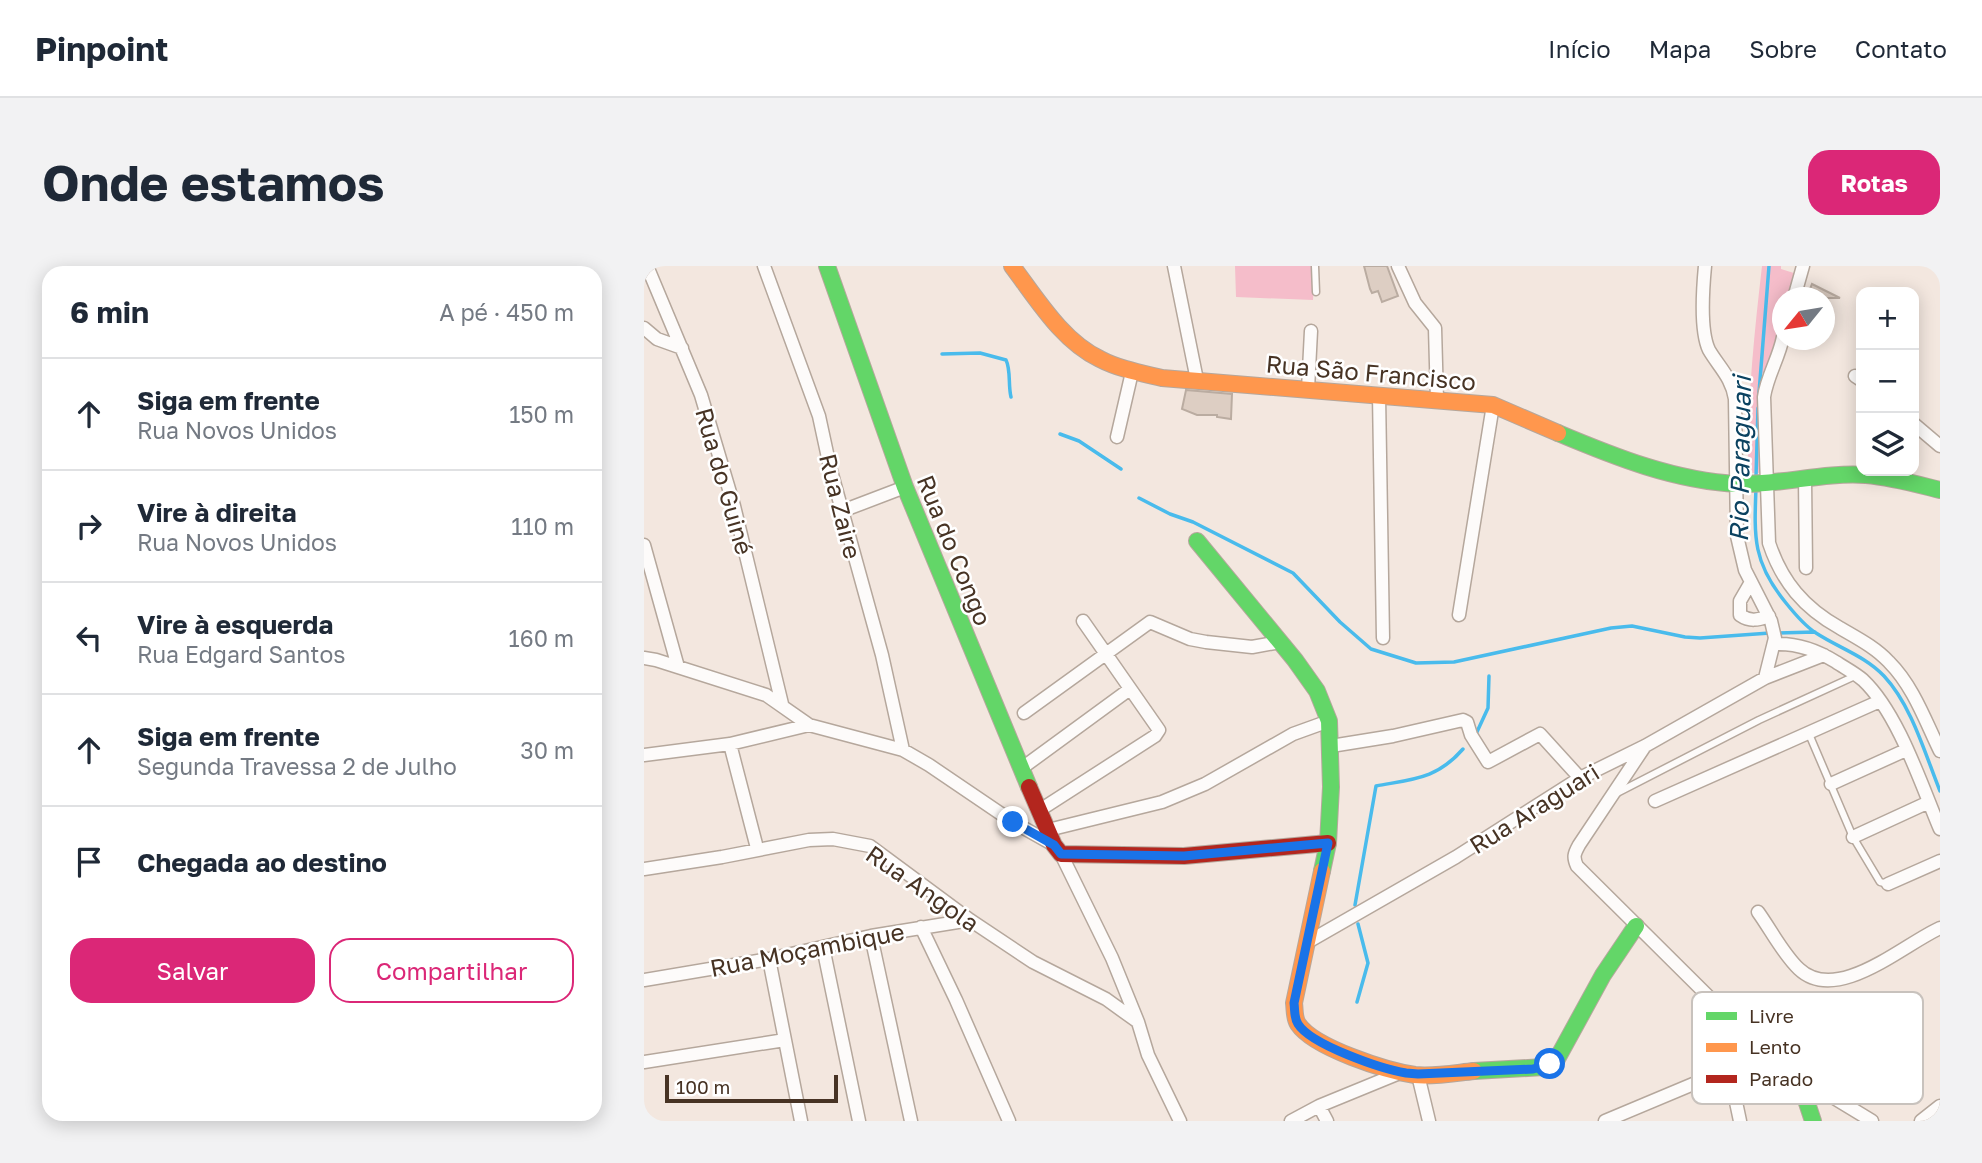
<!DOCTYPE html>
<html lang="pt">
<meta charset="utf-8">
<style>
:root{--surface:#fff;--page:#f2f2f3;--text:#1f2937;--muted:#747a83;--line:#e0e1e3;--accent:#db2777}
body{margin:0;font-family:"Golos Text",sans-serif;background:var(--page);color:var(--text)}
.controls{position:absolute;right:21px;top:21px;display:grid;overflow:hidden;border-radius:14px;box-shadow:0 4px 18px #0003}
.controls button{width:63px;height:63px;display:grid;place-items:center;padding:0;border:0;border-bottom:2px solid var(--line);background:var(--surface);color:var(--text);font:35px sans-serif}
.compass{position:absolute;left:1128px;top:21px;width:63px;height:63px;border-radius:50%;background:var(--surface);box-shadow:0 4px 18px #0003;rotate:240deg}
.scale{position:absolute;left:21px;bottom:18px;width:173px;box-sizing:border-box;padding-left:7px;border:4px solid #473324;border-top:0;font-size:19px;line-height:24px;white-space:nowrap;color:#473324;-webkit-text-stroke:5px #fff;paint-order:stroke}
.stop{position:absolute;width:21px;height:21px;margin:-16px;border:5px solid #1a73e8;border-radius:50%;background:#fff}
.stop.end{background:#1a73e8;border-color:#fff;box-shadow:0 2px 7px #0008}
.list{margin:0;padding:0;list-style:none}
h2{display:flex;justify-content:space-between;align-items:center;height:91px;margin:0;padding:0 28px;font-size:30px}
h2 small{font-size:23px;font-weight:400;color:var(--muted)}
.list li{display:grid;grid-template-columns:46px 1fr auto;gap:21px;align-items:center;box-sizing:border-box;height:112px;padding:0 28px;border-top:2px solid var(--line)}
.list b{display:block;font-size:26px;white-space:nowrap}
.list p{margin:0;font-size:23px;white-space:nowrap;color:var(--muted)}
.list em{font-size:23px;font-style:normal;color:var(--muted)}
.actions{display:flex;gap:14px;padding:21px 28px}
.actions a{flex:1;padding:16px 0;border:2px solid var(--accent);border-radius:21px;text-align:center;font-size:24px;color:var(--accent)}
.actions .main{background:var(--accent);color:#fff}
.icon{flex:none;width:38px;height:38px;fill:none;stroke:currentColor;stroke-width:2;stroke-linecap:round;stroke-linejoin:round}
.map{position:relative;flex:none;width:1296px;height:855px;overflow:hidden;border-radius:21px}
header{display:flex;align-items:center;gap:42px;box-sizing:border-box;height:98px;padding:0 35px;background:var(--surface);border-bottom:2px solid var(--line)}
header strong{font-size:33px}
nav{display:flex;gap:38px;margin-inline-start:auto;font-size:24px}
.intro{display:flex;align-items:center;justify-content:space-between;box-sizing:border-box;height:168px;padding:0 42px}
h1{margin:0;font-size:49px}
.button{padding:18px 32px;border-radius:21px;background:var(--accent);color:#fff;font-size:24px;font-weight:700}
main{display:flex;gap:42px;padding:0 42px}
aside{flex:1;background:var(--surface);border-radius:21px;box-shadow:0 4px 18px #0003}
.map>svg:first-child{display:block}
</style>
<header>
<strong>Pinpoint</strong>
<nav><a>Início</a><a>Mapa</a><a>Sobre</a><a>Contato</a></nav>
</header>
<div class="intro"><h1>Onde estamos</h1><a class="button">Rotas</a></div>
<main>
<aside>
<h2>6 min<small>A pé · 450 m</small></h2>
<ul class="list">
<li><svg class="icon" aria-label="ahead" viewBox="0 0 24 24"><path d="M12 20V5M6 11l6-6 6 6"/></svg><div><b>Siga em frente</b><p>Rua Novos Unidos</p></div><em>150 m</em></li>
<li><svg class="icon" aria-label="right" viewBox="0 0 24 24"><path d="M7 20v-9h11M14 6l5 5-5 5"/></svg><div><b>Vire à direita</b><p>Rua Novos Unidos</p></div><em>110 m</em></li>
<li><svg class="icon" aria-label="left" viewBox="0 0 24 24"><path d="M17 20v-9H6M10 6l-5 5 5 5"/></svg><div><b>Vire à esquerda</b><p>Rua Edgard Santos</p></div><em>160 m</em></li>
<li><svg class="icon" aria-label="ahead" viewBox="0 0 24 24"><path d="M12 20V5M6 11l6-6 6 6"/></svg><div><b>Siga em frente</b><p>Segunda Travessa 2 de Julho</p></div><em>30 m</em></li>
<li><svg class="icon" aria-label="arrive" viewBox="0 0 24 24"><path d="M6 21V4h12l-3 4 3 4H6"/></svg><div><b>Chegada ao destino</b></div></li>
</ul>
<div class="actions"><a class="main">Salvar</a><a>Compartilhar</a></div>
</aside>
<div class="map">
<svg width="1296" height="855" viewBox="0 0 1296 855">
<rect width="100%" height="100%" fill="#f3e7df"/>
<!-- green -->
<path fill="#f5bdca" d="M591 0H671L669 34 592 31Z
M1118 0H1137V3L1153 8 1146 31 1139 32 1138 61 1130 93 1118 108 1115 207H1104C1103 137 1110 69 1118 0Z"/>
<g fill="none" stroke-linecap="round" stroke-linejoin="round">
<!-- stream -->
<path stroke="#49bbec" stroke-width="3.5" d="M298 88 336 87 362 94C367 104 364 119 367 131
M1115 127 1125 0
M416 168 435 175 477 203
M1112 211 1114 142
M1112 222C1110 272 1109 297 1142 337 1150 347 1161 360 1172 367 1195 382 1221 390 1240 410 1268 440 1281 488 1296 525
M495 232 526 248 549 256 649 307 696 356 727 383 772 397 810 396 967 362 988 360 1041 371 1056 372 1126 367
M1134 367 1171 366
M832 468 844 442 845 410
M711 639 732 520C769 513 793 513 819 483
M713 736 724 697 714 658"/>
</g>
<!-- building -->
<path fill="#ddcec3" stroke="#baaca1" stroke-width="2" d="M720 0H743L754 30 738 36 734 25 728 27 726 23Z
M1168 18 1196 32H1172L1164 28Z
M542 124 588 128 587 153 573 151V149H553L538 143Z"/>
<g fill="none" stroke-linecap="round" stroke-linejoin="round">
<!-- lane casing -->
<g stroke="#b5a79c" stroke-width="9">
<path id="lane" d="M671 0 672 26
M1165 468 1209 571 1236 616 1244 618
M973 527 1115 454 1211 410"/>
</g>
<!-- street casing -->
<g stroke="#b5a79c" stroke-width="15">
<path id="street" d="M3 0 57 129 90 240 138 438
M120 0 175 150 186 201 238 389 259 484
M530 0 553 114
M754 0 771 37 791 62 793 134
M1061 0C1059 21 1056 65 1065 84 1075 101 1088 112 1091 133L1093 270 1101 304 1127 355 1131 372 1121 412
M1150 32 1159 0
M0 62 13 73 38 82
M1139 71C1135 92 1123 110 1120 131L1125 277C1138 316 1160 342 1196 362 1213 372 1231 381 1245 396 1269 420 1281 454 1296 485
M1211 110 1217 114
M664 123 667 65
M735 129 739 372
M1270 158 1296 180
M473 171 488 106
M1161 213 1162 302
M198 245 261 221
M0 279 34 401
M1107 316 1096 335V349C1106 356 1114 354 1125 350
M815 349 849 139
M1131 378C1153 377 1173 384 1192 396 1201 402 1211 407 1219 414 1254 447 1277 518 1296 563
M0 392 12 394 122 429 165 459 259 484 285 499 369 556 410 579
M380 447 506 356 546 373 562 376 608 381 636 376
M86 478 113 582
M687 480 749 470 819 454 823 456 827 469 844 496 896 468 936 512
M1001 480 935 579C930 588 929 591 933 600L1065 731 1109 789
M0 489 86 478 165 459
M378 502 486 423
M1187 518 1262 484
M1011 535 1236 435
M396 544 511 470 515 464 439 355
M404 564 518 536 561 518 649 468 685 455
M1209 571 1285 536
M417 588 468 692 494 756 504 789 536 855
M0 603 78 591 165 574 189 573 226 580 326 654 389 696 462 733 494 756
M1244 618 1296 595
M1114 646C1127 664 1139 688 1155 703 1193 739 1260 678 1296 662
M277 661 312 734 365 855
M227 670 267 855
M662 677 812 591 936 512 1001 480 1121 412 1180 389
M179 681 215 855
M125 693 157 855
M0 714 125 693 227 670 326 654
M0 796 141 774
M1085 803 1096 855
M774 809 785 855
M675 840 683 855
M647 855 675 840 758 806
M961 855 1085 803 1109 789 1123 786 1141 793 1154 810 1228 855
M1277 855 1296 840"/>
</g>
<!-- fast casing -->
<g stroke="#b5a79c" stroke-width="18">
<path id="fast" d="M183 0 261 221 385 521
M914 167C971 191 1031 215 1094 218 1136 219 1180 206 1222 209 1247 211 1272 218 1296 224
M553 275 651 394 673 425 685 455 687 521 684 577 678 605
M830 805 900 801 913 793 959 709 992 660
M1154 810 1169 855"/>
</g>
<!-- slow casing -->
<g stroke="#b5a79c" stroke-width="18">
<path id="slow" d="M368 0C393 33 418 75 456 93 475 103 497 107 518 112L849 139 914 167
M678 605 650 737C651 744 650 752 654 758 670 782 743 805 771 809 790 811 811 807 830 805"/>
</g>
<!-- jam casing -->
<g stroke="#b5a79c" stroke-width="18">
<path id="jam" d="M385 521 410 579 417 588 540 590 684 577"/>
</g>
<!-- lane -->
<use href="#lane" stroke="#fdfbfa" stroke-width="6"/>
<!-- street -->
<use href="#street" stroke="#fdfbfa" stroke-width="12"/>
<!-- fast -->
<use href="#fast" stroke="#63d668" stroke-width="16"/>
<!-- slow -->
<use href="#slow" stroke="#ff974d" stroke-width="16"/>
<!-- jam -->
<use href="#jam" stroke="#b3261e" stroke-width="16"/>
</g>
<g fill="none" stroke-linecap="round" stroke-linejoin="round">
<!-- route -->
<path stroke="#1a73e8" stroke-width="9" d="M369 556 410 579 417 588 540 590 684 577 650 737C651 745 650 752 654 758 667 779 738 803 762 807L774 808 889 803 906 798"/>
</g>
<g text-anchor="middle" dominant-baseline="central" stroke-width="5" stroke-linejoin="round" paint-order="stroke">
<!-- street labels -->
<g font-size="24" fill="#473324" stroke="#fff">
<text transform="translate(727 106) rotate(5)">Rua São Francisco</text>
<text transform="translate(81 215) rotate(74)">Rua do Guiné</text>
<text transform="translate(197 240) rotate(76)">Rua Zaire</text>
<text transform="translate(311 284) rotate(68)">Rua do Congo</text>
<text transform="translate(890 542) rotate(-32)">Rua Araguari</text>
<text transform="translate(279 622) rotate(35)">Rua Angola</text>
<text transform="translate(163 683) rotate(-11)">Rua Moçambique</text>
</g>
<!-- water labels -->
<g font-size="26" font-style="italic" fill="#0b4260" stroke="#fff">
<text transform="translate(1096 193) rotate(-89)">Rio Paraguari</text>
</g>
</g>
<!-- legend -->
<rect x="1048" y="726" width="231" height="112" rx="10" fill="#fff" stroke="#c8c2bd" stroke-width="2"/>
<rect x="1062" y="746" width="31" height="8" fill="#63d668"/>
<rect x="1062" y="777" width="31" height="9" fill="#ff974d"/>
<rect x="1062" y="809" width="31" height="8" fill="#b3261e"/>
<g font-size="19" fill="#473324">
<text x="1105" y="757">Livre</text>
<text x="1105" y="788">Lento</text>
<text x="1105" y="820">Parado</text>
</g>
</svg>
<div class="controls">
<button>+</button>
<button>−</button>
<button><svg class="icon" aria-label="layers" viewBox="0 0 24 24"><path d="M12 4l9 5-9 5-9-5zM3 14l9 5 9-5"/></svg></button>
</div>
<svg class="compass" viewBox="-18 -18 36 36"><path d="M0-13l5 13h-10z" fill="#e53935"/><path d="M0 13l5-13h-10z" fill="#747a83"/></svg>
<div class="scale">100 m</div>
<div class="stop" style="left:906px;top:798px"></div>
<div class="stop end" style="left:369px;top:556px"></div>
</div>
</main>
